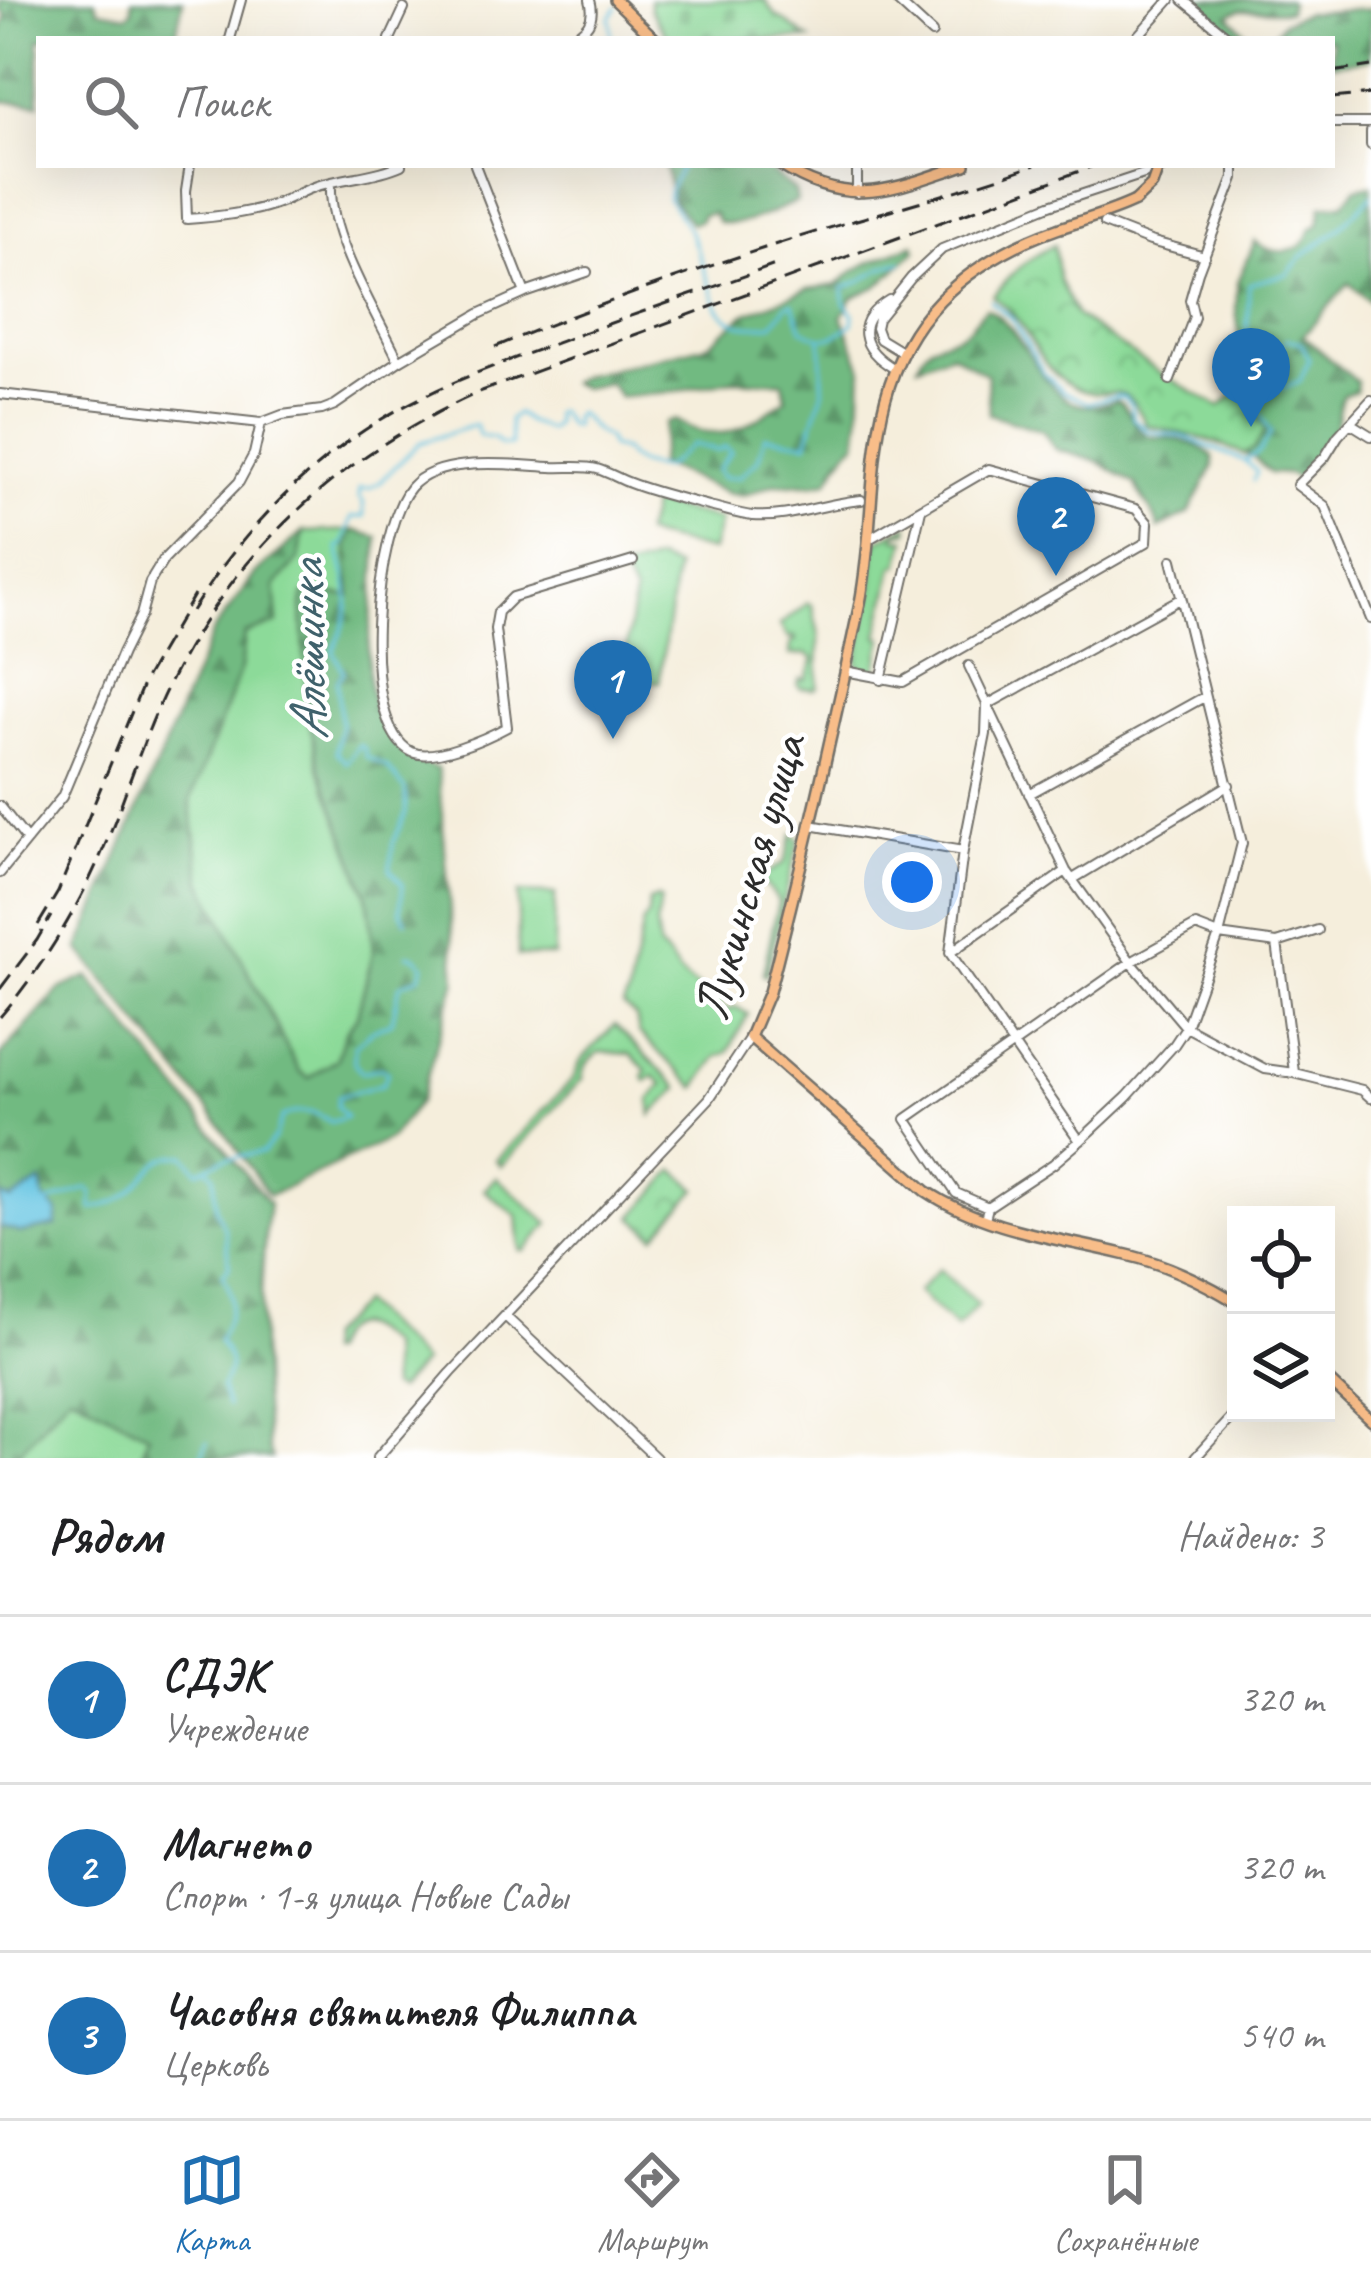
<!DOCTYPE html>
<html lang="ru">
<meta charset="utf-8">
<style>
:root{--surface:#fff;--page:#f2f2f2;--text:#202124;--muted:#757577;--line:#e0e0e0;--accent:#1f6fb2}
body{margin:0;font-family:Caveat,sans-serif;background:var(--page);color:var(--text)}
.controls{position:absolute;right:36px;bottom:36px;display:grid;overflow:hidden;border-radius:0px;box-shadow:0 12px 48px #0002}
.controls button{width:108px;height:108px;display:grid;place-items:center;padding:0;border:0;border-bottom:3px solid var(--line);background:var(--surface);color:var(--text);font:60px sans-serif}
.you{position:absolute;left:912px;top:882px;width:42px;height:42px;margin:-30px;border:9px solid #fff;border-radius:50%;background:#1a73e8;box-shadow:0 0 0 18px #1a73e833}
.badge{display:grid;place-items:center;width:78px;height:78px;border-radius:50%;background:var(--accent);color:#fff;font-size:39px;font-weight:700}
.pin{position:absolute;translate:-50% -99px;filter:drop-shadow(0 3px 6px #0008)}
.pin::after{content:'';position:absolute;top:63px;width:42px;height:36px;background:inherit;clip-path:polygon(0 0,100% 0,50% 100%)}
.list{margin:0;padding:0;list-style:none}
h2{display:flex;justify-content:space-between;align-items:center;height:156px;margin:0;padding:0 48px;font-size:51px}
h2 small{font-size:39px;font-weight:400;color:var(--muted)}
.list li{display:grid;grid-template-columns:78px 1fr auto;gap:36px;align-items:center;box-sizing:border-box;height:168px;padding:0 48px;border-top:3px solid var(--line)}
.list b{display:block;font-size:45px;white-space:nowrap}
.list p{margin:0;font-size:39px;white-space:nowrap;color:var(--muted)}
.list em{font-size:39px;font-style:normal;color:var(--muted)}
.icon{flex:none;width:66px;height:66px;fill:none;stroke:currentColor;stroke-width:2;stroke-linecap:round;stroke-linejoin:round}
.map{position:relative;flex:none;width:1371px;height:1458px;overflow:hidden}
.search{position:absolute;background:var(--surface);box-shadow:0 12px 48px #0002;left:36px;right:36px;top:36px;height:132px;display:flex;align-items:center;gap:30px;box-sizing:border-box;padding:0 42px;border-radius:0px;color:var(--muted);font-size:45px}
.sheet{height:660px;background:var(--surface)}
nav{display:flex;justify-content:space-around;align-items:center;box-sizing:border-box;height:168px;border-top:3px solid var(--line);background:var(--surface);font-size:33px;color:var(--muted)}
nav a{display:grid;justify-items:center;gap:6px}
nav .on{color:var(--accent)}
.map>svg:first-child{display:block}
</style>
<div class="map">
<svg width="1371" height="1458" viewBox="0 0 1371 1458">
<defs>
<pattern id="forest-firs" width="22" height="20" patternUnits="userSpaceOnUse" patternTransform="scale(3)"><rect width="22" height="20" fill="#71ba81"/><path d="M5 1l3.5 6h-7zM16 11l3.5 6h-7z" fill="#5d976a"/></pattern>
<pattern id="cemetery-stones" width="16" height="16" patternUnits="userSpaceOnUse" patternTransform="scale(3)"><rect width="16" height="16" fill="#8cda99"/><path d="M2 7V4a2 2 0 0 1 4 0v3zM10 15v-3a2 2 0 0 1 4 0v3z" fill="#79bb84"/></pattern>
<pattern id="park-crowns" width="20" height="18" patternUnits="userSpaceOnUse" patternTransform="scale(3)"><rect width="20" height="18" fill="#8cda99"/><path d="M2 6a3 3 0 1 1 6 0M12 15a3 3 0 1 1 6 0" fill="none" stroke="#79bb84"/></pattern>
</defs>
<rect width="100%" height="100%" fill="#fff"/>
<filter id="ink" filterUnits="userSpaceOnUse"><feTurbulence type="fractalNoise" baseFrequency=".00833" numOctaves="2"/><feDisplacementMap in="SourceGraphic" scale="24" xChannelSelector="R" yChannelSelector="G"/><feConvolveMatrix kernelMatrix="1 2 1 2 8 2 1 2 1" color-interpolation-filters="sRGB"/></filter>
<filter id="wash" filterUnits="userSpaceOnUse"><feTurbulence type="fractalNoise" baseFrequency=".004" numOctaves="4" result="noise"/><feDisplacementMap in="SourceGraphic" scale="48" xChannelSelector="R" yChannelSelector="G"/><feGaussianBlur stdDeviation="2.7" result="paint"/><feColorMatrix in="noise" values="0 0 0 0 0 0 0 0 0 0 0 0 0 0 0 0 0 1.4 0 .05"/><feComposite in="paint" operator="in"/></filter>
<g filter="url(#wash)">
<rect width="100%" height="100%" fill="#f5eedc"/>
<!-- green -->
<path fill="#8cda99" stroke="#5c8262" stroke-width="3" d="M652 503 720 520 712 551 644 535Z
M908 525V531L897 533 896 538 906 539 899 565 894 566 878 636 883 638 876 669C866 673 863 671 857 663L872 588 876 542Z
M353 530 347 546 351 597 302 604 307 709 320 770 367 895 371 924 373 953 357 1016 344 1035 337 1059 309 1078 299 1071 202 882 190 801 241 668 245 634 275 586 299 559 303 532Z
M657 560 676 568 659 682 622 677 634 595 622 570Z
M808 603 812 605 819 635 818 687 815 689 800 688 798 685 800 679 806 680 814 659 807 654 790 655 791 643 796 640 794 636 788 638 780 625Z
M793 834 799 839 766 976 763 974 778 902C775 892 763 887 762 877L785 862Z
M518 893 555 894 554 956H518Z
M658 898 661 900 656 923 659 948C669 955 671 962 678 971 689 984 704 992 720 999L721 1007 728 1010 736 1007 748 1014 728 1052 717 1057 696 1088 639 1033 636 1017 623 1006 628 995 643 923 648 915 649 901Z
M615 1025 679 1088 652 1115 650 1100 663 1084 654 1076 646 1081 643 1076 647 1070 630 1054 599 1052C590 1060 582 1066 582 1079L501 1166 496 1160 573 1079 581 1060Z
M496 1177 549 1224 525 1251H520L517 1216 484 1190Z
M939 1269 978 1305 956 1328 917 1292Z
M361 1303 423 1362 397 1390 391 1387 389 1346C363 1324 343 1311 329 1353H325L326 1337Z
M70 1393 148 1434 140 1458H14Z"/>
<!-- forest -->
<path fill="url(#forest-firs)" stroke="#4e7256" stroke-width="3" d="M0 0H95L99 10 127 15 132 11V0H183L175 39H39V104L0 101V33L6 17 0 8Z
M1196 0H1287L1290 2 1288 11 1240 10 1229 15 1251 39H1242Z
M1371 9 1369 59 1332 64V39H1270L1283 22 1305 13Z
M665 165H762L795 191 797 201C770 212 748 228 718 222L713 213 702 215 701 220 691 224 672 199Z
M1371 185V303L1349 283 1303 336 1357 382 1356 391 1343 395C1333 416 1344 431 1317 449L1314 461 1296 478 1288 474 1270 473 1254 458 1245 454 1255 448 1264 430 1246 398 1236 307 1238 282 1255 241C1272 256 1304 257 1310 230L1319 224 1322 206 1343 204 1356 188Z
M914 244 916 250 878 286 852 298 842 317 862 368 860 419 857 442 847 451 828 481 812 484H774L743 496 726 493 658 464 666 423 675 420C722 449 747 426 786 399L783 382 732 380 674 392 620 397 609 383 583 388 571 383 578 377 708 345 745 314 808 289 837 285 852 272 870 262Z
M986 308C1026 327 1043 406 1089 406 1099 406 1109 401 1118 400 1131 410 1133 428 1149 436 1154 438 1164 437 1169 438 1184 440 1203 446 1213 457V467L1189 513 1158 529C1156 510 1141 503 1136 485L1099 462 1055 449 1043 431 989 414 987 375 951 353 918 365C931 332 944 347 965 331 973 325 979 315 986 308Z
M353 530 378 537C376 562 375 587 372 612 366 663 362 715 404 753 413 761 427 765 438 769L456 980 420 1100 390 1139 269 1196 216 1119 79 949 213 631 256 573 303 532 299 559 275 586 278 623 245 634 241 668 190 802 202 882 299 1071 309 1078 337 1059 344 1035 357 1016 373 953 371 924 367 895 320 770 307 709 302 604 304 594 311 592 351 596 347 546Z
M88 976 269 1204C257 1286 259 1367 268 1449L272 1458H140L148 1434 70 1393 14 1458H0V1056L60 989Z"/>
<!-- cemetery -->
<path fill="url(#cemetery-stones)" stroke="#5c8262" stroke-width="3" d="M650 0H764L776 15 809 39H669L650 9Z"/>
<!-- park -->
<path fill="url(#park-crowns)" stroke="#5c8262" stroke-width="3" d="M1054 245 1059 280 1076 316 1165 376 1220 407 1233 395 1246 398 1265 430 1255 448 1245 454 1208 440 1146 425C1122 369 1109 407 1072 386 1044 371 1036 347 1019 322 1012 312 1002 304 993 296 1011 273 1028 258 1054 245Z
M675 1170 697 1189 655 1236 633 1217Z"/>
<!-- water -->
<path fill="#64c4e2" stroke="#487886" stroke-width="3" d="M41 1181 44 1198 58 1212 56 1226 21 1233 0 1227V1195L11 1200Z"/>
<g fill="none" stroke-linecap="round" stroke-linejoin="round">
<!-- stream -->
<path stroke="#64c4e2" stroke-width="3" d="M612 39 610 17 617 7
M682 165 669 190 668 199 691 233 718 308C735 329 748 327 773 324L788 304 793 303 802 329C829 344 829 339 853 324L854 314 844 303 843 288C866 283 879 264 903 262
M991 301 1012 319 1044 373 1062 391 1088 403 1115 396 1124 397 1131 405 1133 418 1148 431 1184 437 1245 461 1259 452 1271 433 1246 392 1256 376 1281 388 1300 381 1309 359 1301 342 1285 339 1280 351H1256L1247 336 1249 284 1287 274 1301 257 1339 229 1371 196
M1245 461 1257 472 1253 481
M406 921 400 910 403 885 390 869 393 843 406 813 405 789 386 766 366 757 365 749 359 745 347 763 336 752 341 724 337 682 344 672 333 651C355 606 350 594 338 547L343 545 352 517H364L363 501 359 498 360 488H369L380 482 419 443 475 425 480 436 493 438 501 445H511L509 420 517 413 528 422 549 430 555 423 554 413 559 411 568 426 574 427 573 418 577 413C588 421 594 433 607 438L610 447 623 450C632 465 649 467 665 468L692 444 718 451 725 447 731 452 717 470 723 478 739 477 758 460 765 436 807 443 823 391 821 339
M208 1169 214 1175 216 1209 225 1230 229 1267 223 1275C236 1297 230 1321 218 1341 233 1362 233 1364 221 1387L227 1406
M48 1203 88 1188 92 1194V1209C101 1206 114 1204 121 1199 145 1185 149 1153 185 1155L198 1171 221 1160 263 1152 275 1137 282 1117C301 1109 314 1110 331 1122L346 1117 337 1107 338 1097 383 1084 388 1072 381 1068 362 1072 354 1062 355 1046 371 1031 392 1022 400 985 420 976 424 965 415 956 407 954
M201 1458 207 1442"/>
</g>
</g>
<g filter="url(#ink)">
<g fill="none" stroke-linecap="round" stroke-linejoin="round">
<!-- minor casing -->
<g stroke="#726f69" stroke-width="12">
<path id="minor" d="M896 0 932 33
M1183 0 1231 39
M230 39 241 0
M390 39 404 9
M569 39C586 30 596 20 590 0
M1135 39 1170 0
M1332 123H1371
M1371 132V145
M190 165 186 191 187 219C215 217 245 214 272 205 288 200 302 191 317 186 345 177 374 177 401 165
M475 165 525 293
M857 165V193
M331 183C328 236 376 312 399 361
M1104 223 1150 241 1205 256
M889 300C853 322 860 349 895 369
M903 353 880 339 876 328 878 319 911 278 942 249 1050 205 1171 165
M1170 380 1194 317 1190 300 1198 272 1234 178V165
M0 394 261 423 282 415 322 410 335 405 399 361 479 314 525 293 587 272
M1371 400 1338 436 1325 457 1297 485 1325 506 1371 619
M1350 423 1371 436
M633 561 513 597 498 612 495 629 507 727C487 738 433 762 412 752 356 725 375 529 411 487 439 455 513 465 551 467 566 468 583 465 597 469 608 472 619 479 630 483 656 493 683 499 709 506 723 509 739 515 753 516 789 519 825 503 861 500
M969 666 1066 871 1131 962 1186 1027 1265 1069 1294 1073 1362 1090 1371 1098
M845 671 903 682 1147 542 1148 523 1136 509 989 469 869 539
M881 680 921 510
M1029 794 1204 697
M0 806 27 840
M810 825 963 851
M0 873 62 797 122 653 141 615 150 582 164 559 239 482 254 454 261 423
M1073 879 1229 785
M1277 943 1294 1072
M951 952 1066 871
M1080 1141 950 953 963 851 986 734 987 705 1180 599
M988 1207 956 1193 906 1119 1131 962 1196 926 1219 935 1277 943 1318 930
M985 1219 988 1207 1053 1164 1080 1141 1127 1097 1174 1045 1186 1027 1219 935 1242 843 1172 560
M505 1316 656 1458
M377 1458 451 1373 709 1099 750 1037
M1195 1458 1236 1413"/>
</g>
<!-- major casing -->
<g stroke="#726f69" stroke-width="14">
<path id="major" d="M615 0 655 39
M780 165C851 211 892 189 965 165
M1135 201C1110 213 1083 220 1057 229 1014 244 973 267 940 300 857 386 881 497 860 603 835 723 807 843 777 961L769 992 750 1037 926 1191C985 1230 1056 1238 1123 1254 1164 1263 1200 1280 1236 1302
M1326 1378 1371 1420"/>
</g>
<!-- minor -->
<use href="#minor" stroke="#fff" stroke-width="8"/>
<!-- major -->
<use href="#major" stroke="#f8bd89" stroke-width="9"/>
<!-- rail -->
<path stroke="#2b2b2b" stroke-width="3" stroke-dasharray="18 9" stroke-linecap="butt" d="M1332 72 1371 66
M1332 98 1371 94
M495 347C588 308 684 274 780 243 865 216 951 195 1035 165
M192 611C234 544 288 484 353 438 413 395 482 370 551 345 625 317 701 292 775 265
M38 925 58 892 146 677 194 595
M0 989 37 940 51 916
M0 1017C46 963 81 904 108 838 126 793 141 746 161 701 227 556 338 455 482 391L1096 165"/>
<!-- major-bridge casing -->
<g stroke="#726f69" stroke-width="14" stroke-linecap="butt">
<path id="major-bridge" d="M1135 201 1152 185 1159 165"/>
</g>
<!-- major-bridge -->
<use href="#major-bridge" stroke="#f8bd89" stroke-width="9"/>
</g>
</g>
<g text-anchor="middle" dominant-baseline="central" stroke-width="9" stroke-linejoin="round" paint-order="stroke">
<!-- street labels -->
<g font-size="51" fill="#2b2b2b" stroke="#fff">
<text transform="translate(749 877) rotate(-74)">Лукинская улица</text>
</g>
<!-- water labels -->
<g font-size="54" font-style="italic" fill="#3f616b" stroke="#fff">
<text transform="translate(307 651) rotate(-91)">Алёшинка</text>
</g>
</g>
</svg>
<div class="controls">
<button><svg class="icon" aria-label="locate" viewBox="0 0 24 24"><circle cx="12" cy="12" r="6"/><path d="M12 2v4M12 18v4M2 12h4M18 12h4"/></svg></button>
<button><svg class="icon" aria-label="layers" viewBox="0 0 24 24"><path d="M12 4l9 5-9 5-9-5zM3 14l9 5 9-5"/></svg></button>
</div>
<div class="you"></div>
<div class="pin badge" style="left:613px;top:739px">1</div>
<div class="pin badge" style="left:1056px;top:576px">2</div>
<div class="pin badge" style="left:1251px;top:427px">3</div>
<div class="search"><svg class="icon" aria-label="search" viewBox="0 0 24 24"><circle cx="10" cy="10" r="6"/><path d="M15 15l6 6"/></svg>Поиск</div>
</div>
<section class="sheet">
<h2>Рядом<small>Найдено: 3</small></h2>
<ul class="list">
<li><span class="badge">1</span><div><b>СДЭК</b><p>Учреждение</p></div><em>320 m</em></li>
<li><span class="badge">2</span><div><b>Магнето</b><p>Спорт · 1-я улица Новые Сады</p></div><em>320 m</em></li>
<li><span class="badge">3</span><div><b>Часовня святителя Филиппа</b><p>Церковь</p></div><em>540 m</em></li>
</ul>
</section>
<nav>
<a class="on"><svg class="icon" aria-label="map" viewBox="0 0 24 24"><path d="M3 6l6-2 6 2 6-2v14l-6 2-6-2-6 2zM9 4v14M15 6v14"/></svg>Карта</a>
<a><svg class="icon" aria-label="directions" viewBox="0 0 24 24"><path d="M12 3l9 9-9 9-9-9zM9 14v-3h6M13 9l2 2-2 2"/></svg>Маршрут</a>
<a><svg class="icon" aria-label="saved" viewBox="0 0 24 24"><path d="M7 4h10v16l-5-4-5 4z"/></svg>Сохранённые</a>
</nav>
